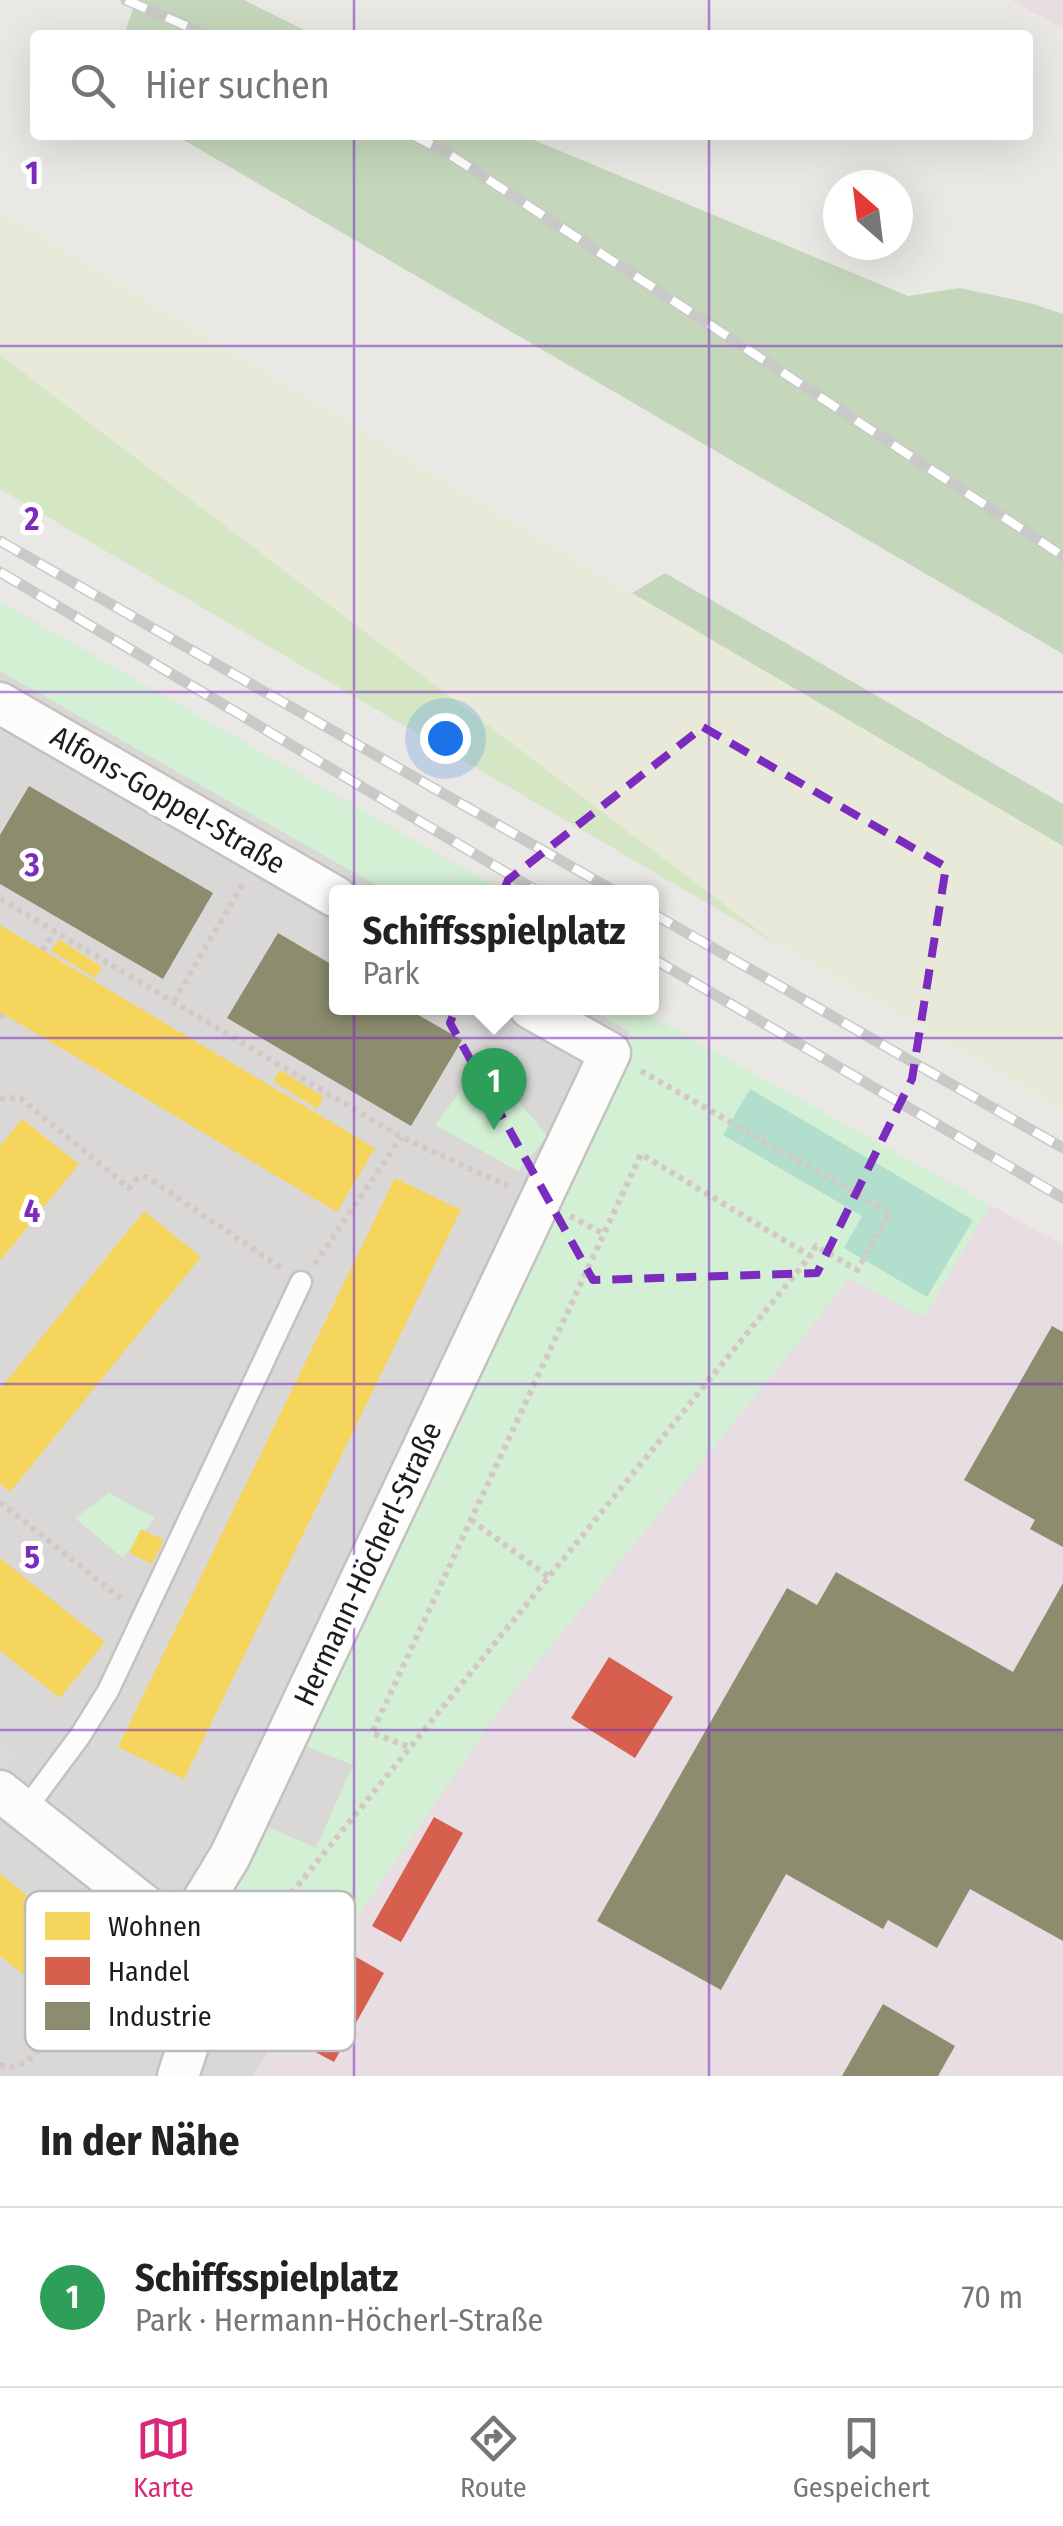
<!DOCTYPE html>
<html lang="de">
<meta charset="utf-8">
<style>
:root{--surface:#fff;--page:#f6f6f6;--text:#222;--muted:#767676;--line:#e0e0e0;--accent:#db2777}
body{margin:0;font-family:"Fira Sans Condensed",sans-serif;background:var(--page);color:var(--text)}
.compass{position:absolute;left:823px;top:170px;width:90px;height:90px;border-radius:50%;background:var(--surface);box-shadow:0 10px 40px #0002;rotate:332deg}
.you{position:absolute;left:445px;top:738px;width:35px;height:35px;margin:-25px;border:8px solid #fff;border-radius:50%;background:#1a73e8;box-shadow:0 0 0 15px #1a73e833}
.badge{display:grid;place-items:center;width:65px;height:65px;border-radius:50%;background:var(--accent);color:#fff;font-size:32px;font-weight:700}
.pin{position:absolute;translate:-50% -82px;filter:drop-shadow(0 2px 5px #0008)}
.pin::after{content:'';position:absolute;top:52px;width:35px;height:30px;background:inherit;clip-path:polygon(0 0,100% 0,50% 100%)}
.popup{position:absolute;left:329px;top:885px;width:330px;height:130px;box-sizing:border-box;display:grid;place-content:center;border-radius:10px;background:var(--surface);filter:drop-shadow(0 2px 8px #0005);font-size:32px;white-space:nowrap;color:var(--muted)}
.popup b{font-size:38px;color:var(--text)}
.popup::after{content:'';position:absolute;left:50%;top:100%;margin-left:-20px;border:20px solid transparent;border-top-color:var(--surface)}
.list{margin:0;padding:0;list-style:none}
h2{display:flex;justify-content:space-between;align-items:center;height:130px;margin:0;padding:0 40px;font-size:42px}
h2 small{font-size:32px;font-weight:400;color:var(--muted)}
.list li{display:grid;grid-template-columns:65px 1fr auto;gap:30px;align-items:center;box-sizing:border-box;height:180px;padding:0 40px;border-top:2px solid var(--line)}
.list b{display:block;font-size:38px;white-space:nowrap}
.list p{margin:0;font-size:32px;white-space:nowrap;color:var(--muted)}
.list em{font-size:32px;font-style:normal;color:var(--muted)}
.icon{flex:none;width:55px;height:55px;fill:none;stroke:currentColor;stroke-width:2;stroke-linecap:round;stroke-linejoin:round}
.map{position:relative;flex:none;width:1063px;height:2076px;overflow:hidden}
.search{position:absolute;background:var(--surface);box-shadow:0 10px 40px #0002;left:30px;right:30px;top:30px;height:110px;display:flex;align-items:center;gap:25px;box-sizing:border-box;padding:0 35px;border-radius:10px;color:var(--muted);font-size:38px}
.sheet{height:310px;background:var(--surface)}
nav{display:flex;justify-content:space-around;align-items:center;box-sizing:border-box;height:140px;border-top:2px solid var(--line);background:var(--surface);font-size:28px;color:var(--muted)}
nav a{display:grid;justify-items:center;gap:5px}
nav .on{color:var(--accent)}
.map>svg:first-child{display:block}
</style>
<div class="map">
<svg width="1063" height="2076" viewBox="0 0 1063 2076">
<rect width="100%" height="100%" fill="#eae8e4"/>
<!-- residential -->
<path fill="#d9d8d6" d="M0 602 504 892H336V1008H634L990 1205 848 1278 818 1319 504 1704 300 2000 253 2076H0Z"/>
<!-- industrial -->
<path fill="#e7dde2" d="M1011 0H1063V28Z
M990 1205 1063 1245V2076H253L300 2000 504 1704 818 1319 849 1278 924 1317Z"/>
<!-- farmland -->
<path fill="#e8e9d8" d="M0 210 632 593 1063 846V1111L775 943 0 355Z"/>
<!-- grass -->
<path fill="#d5e6c4" d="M0 355 775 943 0 489Z"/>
<!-- forest -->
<path fill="#c4d7bb" d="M136 0H244L314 35H124Z
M175 135H522L908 296 960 288 1030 303 1063 314V654Z
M665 573 1063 804V846L632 593Z"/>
<!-- park -->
<path fill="#d3efd4" d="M0 602 504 892H388L0 671Z
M589 1008H634L640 1010 990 1205 924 1317 848 1278 818 1319 504 1704 300 2000 210 1932 266 1826 316 1848 353 1765 302 1745 630 1032Z
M504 1085 548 1136 518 1171 435 1125 462 1089Z
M109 1493 155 1518 123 1558 75 1518Z"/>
<!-- pitch -->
<path fill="#b2dfcd" d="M750 1089 973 1220 927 1297 844 1248 862 1216 723 1135Z"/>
<!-- parking -->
<path fill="#dad9d8" d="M0 1735 21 1752 6 1770 0 1765Z"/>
<!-- homes -->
<path fill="#f6d55c" d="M0 925 375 1148 337 1212 0 1012Z
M59 939 102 967 95 978 51 951Z
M280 1070 324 1097 317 1109 273 1081Z
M22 1119 79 1164 0 1261V1146Z
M395 1178 461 1210 184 1779 118 1747Z
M144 1211 201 1257 10 1492 0 1484V1389Z
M141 1529 164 1540 152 1564 129 1553Z
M0 1558 105 1642 60 1698 0 1651Z
M0 1874 99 1953 59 2003 0 1956Z"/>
<!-- shops -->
<path fill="#d6604d" d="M609 1657 673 1697 635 1758 571 1718Z
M434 1817 463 1833 401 1942 372 1926Z
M344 1950 384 1973 334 2062 293 2040Z"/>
<!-- industry -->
<path fill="#8c8c6e" d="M29 786 213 893 163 979 0 884V835Z
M278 933 336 967V1008H406L462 1040 411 1126 227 1018Z
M1052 1326 1063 1332V1547L1030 1529 1035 1520 964 1480Z
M836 1572 1013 1672 1063 1583V1941L970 1889 937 1948 888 1920 883 1929 786 1874 721 1990 597 1921 787 1588 817 1605Z
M883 2004 955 2046 938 2076H842Z"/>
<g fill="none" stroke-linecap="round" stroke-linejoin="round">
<!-- lane casing -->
<g stroke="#c3c2c0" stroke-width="25">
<path id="lane" d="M25 1810 80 1736 108 1691 301 1282"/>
</g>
<!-- street casing -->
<g stroke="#c3c2c0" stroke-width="45">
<path id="street" d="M0 703 336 897
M0 1791 182 1935 200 1963 202 2003 178 2076
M182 1935 230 1856 610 1053 530 1008"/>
</g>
<!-- path -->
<path stroke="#d4c8c6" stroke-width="6" stroke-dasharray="5 5" stroke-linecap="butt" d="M0 899 401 1137 508 1186
M42 950 55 931
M174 1001 244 882
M0 1018 3 1014
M641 1071 890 1213 857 1270 816 1246 810 1256
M0 1099 20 1098 129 1188 138 1178 147 1177 281 1268
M570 1216 604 1234
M315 1264 401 1137
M0 1502 124 1601
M471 1520 549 1577
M285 1901 810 1256 641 1154 372 1733 410 1747
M0 2065 12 2067 27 2062 135 1943"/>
<!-- lane -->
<use href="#lane" stroke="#fcfcfb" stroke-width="20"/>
<!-- street -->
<use href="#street" stroke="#fcfcfb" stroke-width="40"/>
<!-- rail casing -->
<g stroke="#c9c9c8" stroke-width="11">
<path id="rail" d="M126 0 207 35
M412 135 446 152 1063 556
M0 541 616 892
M0 572 539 892
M652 913 1063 1148
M652 958 1063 1198"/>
</g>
<!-- rail -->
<use href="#rail" stroke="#fff" stroke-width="8" stroke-dasharray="22" stroke-linecap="butt"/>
</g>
<!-- marked area -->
<path fill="none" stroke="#7b2cbf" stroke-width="8" stroke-dasharray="20 12" stroke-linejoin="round" d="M703 727 946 867 912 1079 817 1273 593 1280 450 1023 508 880Z"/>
<!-- grid -->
<path fill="none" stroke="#7b2cbf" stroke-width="2.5" stroke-opacity="0.55" d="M354 0V35M709 0V35M354 135V2076M709 135V2076M0 346H1063M0 692H1063M0 1038H1063M0 1384H1063M0 1730H1063"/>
<g text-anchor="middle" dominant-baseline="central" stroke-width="10" stroke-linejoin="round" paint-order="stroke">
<!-- street labels -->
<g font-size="30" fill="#1c1c1c" stroke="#fff">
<text transform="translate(168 800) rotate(30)">Alfons-Goppel-Straße</text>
<text transform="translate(368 1564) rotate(-65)">Hermann-Höcherl-Straße</text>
</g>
</g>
<!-- legend -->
<rect x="25" y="1891" width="330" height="160" rx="15" fill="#fff" stroke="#bbb" stroke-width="2.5"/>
<rect x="45" y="1912" width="45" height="28" fill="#f6d55c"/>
<rect x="45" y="1957" width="45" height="28" fill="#d6604d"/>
<rect x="45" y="2002" width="45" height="28" fill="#8c8c6e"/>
<g font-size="28" fill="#1c1c1c">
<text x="108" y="1936">Wohnen</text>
<text x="108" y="1981">Handel</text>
<text x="108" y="2026">Industrie</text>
</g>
<g font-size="32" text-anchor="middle" font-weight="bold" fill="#7b2cbf" stroke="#fff" stroke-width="10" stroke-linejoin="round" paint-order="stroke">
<text x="32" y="184">1</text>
<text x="32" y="530">2</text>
<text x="32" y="876">3</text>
<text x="32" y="1222">4</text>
<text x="32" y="1568">5</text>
</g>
</svg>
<svg class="compass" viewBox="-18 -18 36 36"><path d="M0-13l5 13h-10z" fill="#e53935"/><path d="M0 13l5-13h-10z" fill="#767676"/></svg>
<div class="you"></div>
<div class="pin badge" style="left:494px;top:1130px;background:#2e9e5b">1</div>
<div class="popup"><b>Schiffsspielplatz</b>Park</div>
<div class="search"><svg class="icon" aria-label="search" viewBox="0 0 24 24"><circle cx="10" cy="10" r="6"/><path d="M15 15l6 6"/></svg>Hier suchen</div>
</div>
<section class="sheet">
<h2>In der Nähe<small></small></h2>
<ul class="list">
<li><span class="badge" style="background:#2e9e5b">1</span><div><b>Schiffsspielplatz</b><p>Park · Hermann-Höcherl-Straße</p></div><em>70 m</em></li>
</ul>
</section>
<nav>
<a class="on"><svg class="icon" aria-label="map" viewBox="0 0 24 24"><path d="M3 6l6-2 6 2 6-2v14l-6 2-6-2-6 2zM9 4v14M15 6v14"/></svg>Karte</a>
<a><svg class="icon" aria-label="directions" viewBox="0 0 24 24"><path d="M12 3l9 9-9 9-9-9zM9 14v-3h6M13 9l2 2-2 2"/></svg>Route</a>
<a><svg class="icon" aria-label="saved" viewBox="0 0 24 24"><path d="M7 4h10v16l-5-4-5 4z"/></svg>Gespeichert</a>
</nav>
